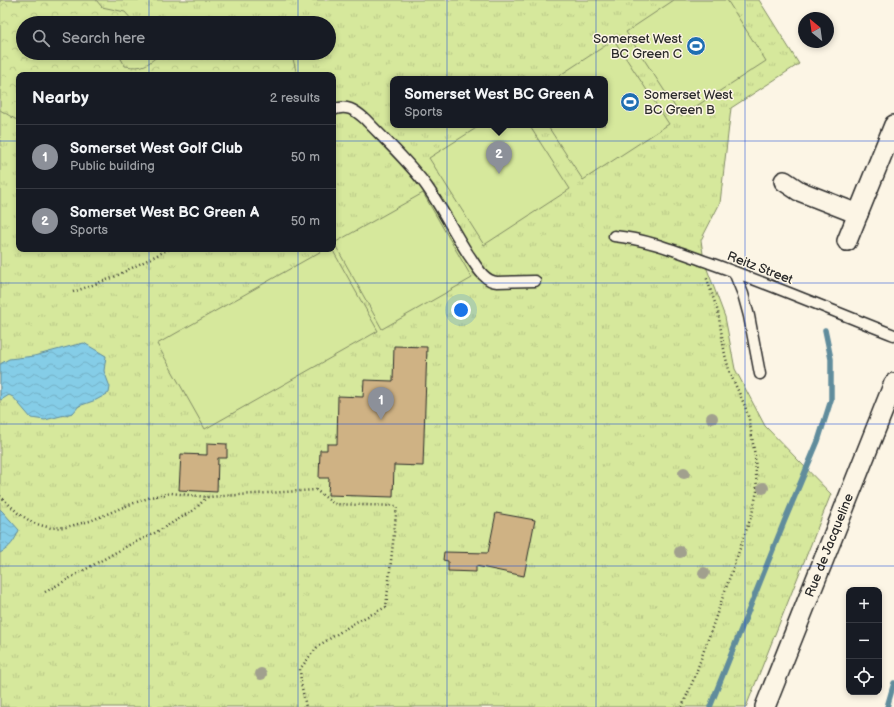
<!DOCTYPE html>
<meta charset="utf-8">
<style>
:root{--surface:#171b24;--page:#242831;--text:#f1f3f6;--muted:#9ea1a6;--line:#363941;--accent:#8c9099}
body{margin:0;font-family:"Balsamiq Sans",sans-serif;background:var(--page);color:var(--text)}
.controls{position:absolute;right:12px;bottom:12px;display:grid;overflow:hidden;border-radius:8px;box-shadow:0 2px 6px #0003}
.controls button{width:36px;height:36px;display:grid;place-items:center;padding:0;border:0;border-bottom:1px solid var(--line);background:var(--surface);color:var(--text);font:20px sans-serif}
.compass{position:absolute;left:798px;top:12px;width:36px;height:36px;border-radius:50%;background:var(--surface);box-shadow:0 2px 6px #0003;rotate:331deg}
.you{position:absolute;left:461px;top:310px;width:14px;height:14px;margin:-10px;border:3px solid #fff;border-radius:50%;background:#1a73e8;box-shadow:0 0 0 6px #1a73e833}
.badge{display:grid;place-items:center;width:26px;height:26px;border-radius:50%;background:var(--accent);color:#fff;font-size:13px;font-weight:700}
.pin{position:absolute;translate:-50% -33px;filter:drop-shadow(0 1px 2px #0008)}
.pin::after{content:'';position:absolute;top:21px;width:14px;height:12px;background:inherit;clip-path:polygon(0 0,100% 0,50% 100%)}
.popup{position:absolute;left:390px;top:76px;width:218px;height:52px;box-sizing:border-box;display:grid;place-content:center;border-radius:8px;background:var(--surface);filter:drop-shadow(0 1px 3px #0005);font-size:13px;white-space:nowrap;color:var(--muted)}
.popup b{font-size:15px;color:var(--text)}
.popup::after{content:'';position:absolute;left:50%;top:100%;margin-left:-8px;border:8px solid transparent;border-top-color:var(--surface)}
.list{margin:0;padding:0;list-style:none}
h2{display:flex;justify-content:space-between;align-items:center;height:52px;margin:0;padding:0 16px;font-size:17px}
h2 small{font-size:13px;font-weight:400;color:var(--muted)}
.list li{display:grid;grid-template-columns:26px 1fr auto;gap:12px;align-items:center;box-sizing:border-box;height:64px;padding:0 16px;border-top:1px solid var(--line)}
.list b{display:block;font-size:15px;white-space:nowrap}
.list p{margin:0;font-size:13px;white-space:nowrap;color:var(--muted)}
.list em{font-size:13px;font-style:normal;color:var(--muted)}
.icon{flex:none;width:22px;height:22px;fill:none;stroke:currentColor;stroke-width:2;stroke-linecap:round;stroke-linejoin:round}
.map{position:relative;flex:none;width:894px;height:707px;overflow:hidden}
.search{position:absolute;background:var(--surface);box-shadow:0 2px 6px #0003;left:16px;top:16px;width:320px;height:44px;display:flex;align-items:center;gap:10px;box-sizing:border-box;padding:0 14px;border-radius:22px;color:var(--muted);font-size:15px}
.panel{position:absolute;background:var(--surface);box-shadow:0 2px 6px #0003;left:16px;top:72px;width:320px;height:180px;border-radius:8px}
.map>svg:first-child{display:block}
</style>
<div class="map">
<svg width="894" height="707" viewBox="0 0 894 707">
<defs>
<pattern id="grass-tufts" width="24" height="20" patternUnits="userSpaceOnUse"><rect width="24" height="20" fill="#d6e89c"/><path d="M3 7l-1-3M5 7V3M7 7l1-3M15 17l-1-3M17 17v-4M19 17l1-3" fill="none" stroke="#b8c787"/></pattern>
<pattern id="forest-crowns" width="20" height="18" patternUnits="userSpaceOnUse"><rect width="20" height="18" fill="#d6e89c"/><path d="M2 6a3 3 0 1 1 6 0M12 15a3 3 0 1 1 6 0" fill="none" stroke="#b8c787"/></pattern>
<pattern id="water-waves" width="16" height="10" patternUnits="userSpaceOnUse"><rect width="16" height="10" fill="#85cde7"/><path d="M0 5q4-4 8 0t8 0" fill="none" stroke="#73b0c6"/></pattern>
</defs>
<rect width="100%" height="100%" fill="#fcf5e5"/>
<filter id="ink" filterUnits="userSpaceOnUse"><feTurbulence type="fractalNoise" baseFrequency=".025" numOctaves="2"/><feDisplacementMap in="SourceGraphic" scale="8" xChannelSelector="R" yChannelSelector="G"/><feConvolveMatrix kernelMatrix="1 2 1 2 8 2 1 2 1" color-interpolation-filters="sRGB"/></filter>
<g filter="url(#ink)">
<!-- grass -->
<path fill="url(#grass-tufts)" stroke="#808a64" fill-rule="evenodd" d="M0 0H759L799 64 731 108 720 203 701 240 704 261 725 317 735 369 765 426 831 494 746 707H0ZM23 23H329V53H23ZM19 75H333V249H19ZM393 79H605V125H393Z"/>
<!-- forest -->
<path fill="url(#forest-crowns)" stroke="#808a64" d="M0 0H96L102 7 125 12 133 21V23H23V53H120L119 55 125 66C144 69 147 65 161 53H294L293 59 297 75H19V120L15 119 0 110Z"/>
<!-- pitch -->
<path fill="#d6e89c" stroke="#808a64" d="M674 0H727L766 61 681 116 626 32Z
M614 40 669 124 583 180 547 125H605V79H554Z
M481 125H529L570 189 484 245 429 158Z
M423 193 472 278 382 329 334 243Z
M325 249H332L378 331 205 429 157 344Z"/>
<!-- water -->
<path fill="url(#water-waves)" stroke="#618c9c" d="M84 343 106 356 104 371 110 387 109 393 96 400 79 406 73 413 45 420 31 418 13 397 9 395 1 400 0 399V364L9 359 34 356 75 345Z
M0 509 3 512 19 530C15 540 10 548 0 553Z"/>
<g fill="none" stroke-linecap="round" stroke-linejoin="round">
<!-- stream -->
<path stroke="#618c9c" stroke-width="5.5" d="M710 707 784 522 818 441 831 400V359L825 330
M887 707 894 683"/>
</g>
<!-- building -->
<path fill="#cfb284" stroke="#2b2b2b" d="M394 346 427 347 423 466 394 465 393 497 328 495 329 478H319L320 450H327V444H337L338 396 363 397 364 380 393 381Z
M207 443 227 444V458H218L217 492 179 490 181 454 207 455Z
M496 513 535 520 524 576 476 566V572L448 571V561L443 560 444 552 488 553Z"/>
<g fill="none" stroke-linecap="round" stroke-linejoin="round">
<!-- service casing -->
<g stroke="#2b2b2b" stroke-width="13">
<path id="service" d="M333 110C346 104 355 110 365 119 385 140 407 160 425 184 441 206 453 231 468 254 476 265 483 281 497 282L535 281
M614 236C647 239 679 252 710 263 772 285 833 311 894 335
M734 272 743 294 749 316 760 374"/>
</g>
<!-- minor casing -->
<g stroke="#2b2b2b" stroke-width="22">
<g id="minor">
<path d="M784 181 799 191 858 214"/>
<path d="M847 241 894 125"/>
<path id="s1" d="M765 707 894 383"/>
</g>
</g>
<!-- path -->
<path stroke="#2b2b2b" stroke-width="2.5" stroke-dasharray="1 3" stroke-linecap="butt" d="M73 292 112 278 169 249
M0 496 18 513 33 523 51 528 66 527 90 521 126 506 151 497 171 493 207 497 316 490 334 504 397 506 386 607 356 622 318 646 300 669 301 683 306 707
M45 592 129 545 153 534 194 510 207 497
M682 707 695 676 752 514 757 491 755 456 749 419 745 406 730 373 725 355 718 312 706 276"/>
<!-- service -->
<use href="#service" stroke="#fcf5e5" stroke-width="10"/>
<!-- minor -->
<use href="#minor" stroke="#fcf5e5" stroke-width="19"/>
</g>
<!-- trees -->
<g fill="#a1a08e">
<circle cx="712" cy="418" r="6"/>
<circle cx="684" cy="473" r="6"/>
<circle cx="763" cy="488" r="6"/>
<circle cx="680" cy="552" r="6"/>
<circle cx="704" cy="573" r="6"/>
<circle cx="261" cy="674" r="6"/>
</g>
</g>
<!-- grid -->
<path fill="none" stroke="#1d4ed8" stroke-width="1" stroke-opacity="0.55" d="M149 0V23M298 0V23M447 0V707M596 0V707M745 0V707M149 53V75M298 53V75M0 141H19M333 141H894M149 249V707M298 249V707M0 283H894M0 424H894M0 566H894"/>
<!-- icons -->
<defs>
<g id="stadium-disc" transform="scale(1)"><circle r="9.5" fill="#1f6fb2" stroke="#fcf5e5"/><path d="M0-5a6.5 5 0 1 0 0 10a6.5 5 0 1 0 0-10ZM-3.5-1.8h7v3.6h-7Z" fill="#fff"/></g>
</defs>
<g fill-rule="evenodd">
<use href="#stadium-disc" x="696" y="46"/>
<use href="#stadium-disc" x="630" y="102"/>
</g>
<g text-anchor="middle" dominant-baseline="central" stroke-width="3" stroke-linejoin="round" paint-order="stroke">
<!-- poi labels -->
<g font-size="13" fill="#2b2b2b" stroke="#fcf5e5" text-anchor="end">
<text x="682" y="39">Somerset West<tspan x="682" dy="15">BC Green C</tspan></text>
<text x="644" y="95" text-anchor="start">Somerset West<tspan x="644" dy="15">BC Green B</tspan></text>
</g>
<!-- street labels -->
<g font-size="13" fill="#2b2b2b" stroke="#fcf5e5">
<text transform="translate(760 268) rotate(21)">Reitz Street</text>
<text stroke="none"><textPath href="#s1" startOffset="174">Rue de Jacqueline</textPath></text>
</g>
</g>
</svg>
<div class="controls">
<button>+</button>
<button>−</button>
<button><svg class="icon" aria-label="locate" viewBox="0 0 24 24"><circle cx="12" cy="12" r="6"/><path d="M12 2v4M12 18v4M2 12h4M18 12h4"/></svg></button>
</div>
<svg class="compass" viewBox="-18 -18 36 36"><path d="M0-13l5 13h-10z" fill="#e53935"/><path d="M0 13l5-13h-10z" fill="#9ea1a6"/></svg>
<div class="you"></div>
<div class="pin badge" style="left:381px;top:420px">1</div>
<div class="pin badge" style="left:499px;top:174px">2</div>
<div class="popup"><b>Somerset West BC Green A</b>Sports</div>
<div class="search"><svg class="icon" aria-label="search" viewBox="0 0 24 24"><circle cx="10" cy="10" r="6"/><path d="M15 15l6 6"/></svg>Search here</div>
<section class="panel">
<h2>Nearby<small>2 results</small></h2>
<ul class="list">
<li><span class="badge">1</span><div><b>Somerset West Golf Club</b><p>Public building</p></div><em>50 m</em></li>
<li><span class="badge">2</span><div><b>Somerset West BC Green A</b><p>Sports</p></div><em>50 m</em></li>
</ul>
</section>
</div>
